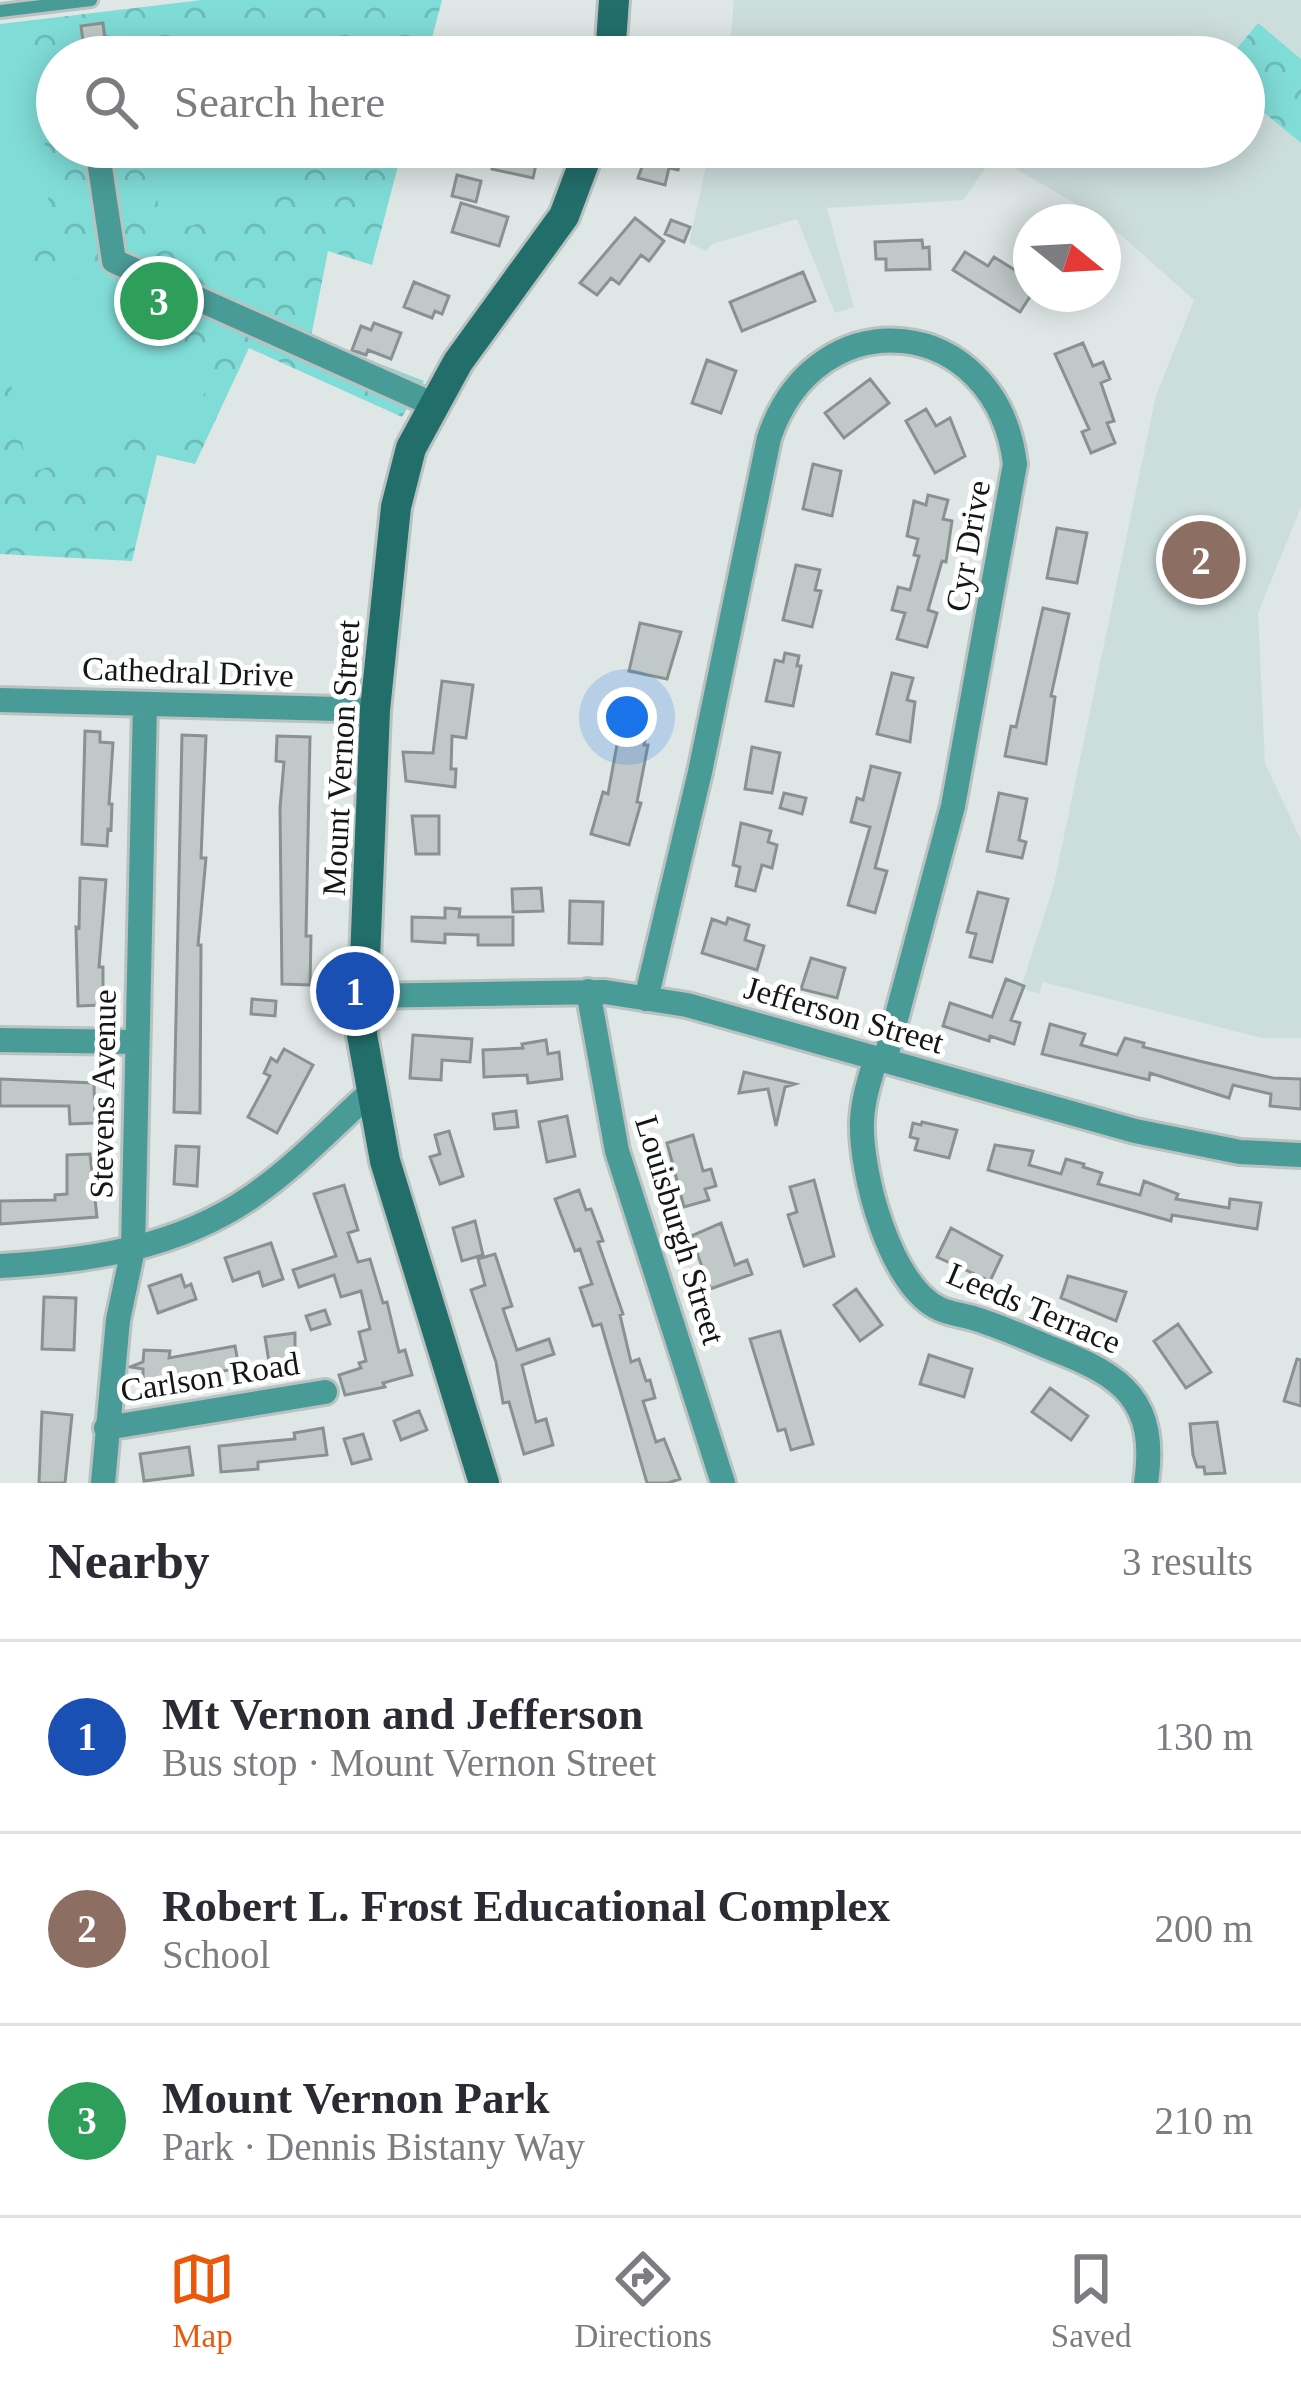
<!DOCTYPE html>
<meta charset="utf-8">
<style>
:root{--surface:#fff;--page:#f2f2f3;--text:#2b2b33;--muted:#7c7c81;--line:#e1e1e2;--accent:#ea580c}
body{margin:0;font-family:Georgia,serif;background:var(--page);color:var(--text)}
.compass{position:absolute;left:1013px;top:204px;width:108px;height:108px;border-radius:50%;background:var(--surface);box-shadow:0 6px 30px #0003;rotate:108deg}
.you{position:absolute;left:627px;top:717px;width:42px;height:42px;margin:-30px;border:9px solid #fff;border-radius:50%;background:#1a73e8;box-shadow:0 0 0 18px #1a73e833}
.badge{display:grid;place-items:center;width:78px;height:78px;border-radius:50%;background:var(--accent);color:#fff;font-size:39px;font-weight:700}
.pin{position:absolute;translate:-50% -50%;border:6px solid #fff;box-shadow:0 3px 12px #0006}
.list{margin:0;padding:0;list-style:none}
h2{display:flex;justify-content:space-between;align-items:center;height:156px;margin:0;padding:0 48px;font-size:51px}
h2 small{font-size:39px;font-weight:400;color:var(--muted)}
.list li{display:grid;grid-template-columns:78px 1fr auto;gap:36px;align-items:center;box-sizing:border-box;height:192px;padding:0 48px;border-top:3px solid var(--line)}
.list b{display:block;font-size:45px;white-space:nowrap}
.list p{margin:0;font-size:39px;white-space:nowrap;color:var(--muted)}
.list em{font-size:39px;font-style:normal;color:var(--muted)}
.icon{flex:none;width:66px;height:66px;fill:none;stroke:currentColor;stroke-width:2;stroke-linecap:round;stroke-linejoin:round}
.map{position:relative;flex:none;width:1301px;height:1483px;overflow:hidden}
.search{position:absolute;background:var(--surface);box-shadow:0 6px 30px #0003;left:36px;right:36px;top:36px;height:132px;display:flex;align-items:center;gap:30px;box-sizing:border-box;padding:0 42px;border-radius:66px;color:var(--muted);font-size:45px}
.sheet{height:732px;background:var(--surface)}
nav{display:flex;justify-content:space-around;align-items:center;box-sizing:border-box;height:168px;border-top:3px solid var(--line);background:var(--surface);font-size:33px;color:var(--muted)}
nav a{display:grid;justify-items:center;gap:6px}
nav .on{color:var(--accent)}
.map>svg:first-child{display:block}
</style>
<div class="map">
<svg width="1301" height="1483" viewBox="0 0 1301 1483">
<defs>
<pattern id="park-crowns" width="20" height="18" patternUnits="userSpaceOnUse" patternTransform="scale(3)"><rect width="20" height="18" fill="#80dcd7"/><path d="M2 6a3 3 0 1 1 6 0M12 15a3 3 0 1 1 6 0" fill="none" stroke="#6ebcb8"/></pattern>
</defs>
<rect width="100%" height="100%" fill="#dee7e6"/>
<!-- built -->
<path fill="#ccdedc" d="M734 0H1301V507L1258 613 1265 763 1301 840V1038H1262L1043 982 1039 994 1021 988 1054 884 1156 395 1194 300 1105 221 994 156 963 200 827 208 854 307 835 313 797 219 712 244 706 251 689 243 710 147H1244V57H729Z"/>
<!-- park -->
<path fill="url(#park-crowns)" d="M202 0H442L427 57H57V147H403L372 265 328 251 311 337 424 381 402 417 249 348 195 464 157 455 132 561 0 554V24Z
M1258 23 1301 59V143L1244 96V57H1230Z"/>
<!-- garden -->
<path fill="#80dcd7" d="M328 20V57H119L116 43Z
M39 56 51 241 0 245V61Z
M143 147H298C260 199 229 217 166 233Z
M20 271C116 276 159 302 207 385L197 416 28 474 0 327V274Z"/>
<!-- building -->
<path fill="#c0c8c8" stroke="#8a9291" stroke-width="3" d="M103 23 107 57H85L81 26Z
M506 147H540L533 178 492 169 495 153 504 155Z
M649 147H684L678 170 669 168 665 185 638 178Z
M457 175 481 181 476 202 452 196Z
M461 203 508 217 499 246 452 232Z
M635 218 664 241 649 261 641 255 619 284 611 278 597 295 580 283Z
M671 220 690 227 684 242 665 234Z
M922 240 923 248 929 247 930 269 886 270V259H876L875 242Z
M965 252 988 266 994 257 1026 277 1023 282 1031 286V295L1020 312 953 270Z
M803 272 815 301 742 331 730 302Z
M414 282 449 296 442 314 435 311 432 318 404 307Z
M374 323 401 333 391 359 368 350 366 355 352 350 361 326 371 330Z
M1083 343 1093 366 1103 362 1110 379 1101 383 1114 421 1107 423 1115 443 1091 453 1082 432 1089 429 1055 354Z
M707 360 736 371 721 413 692 403Z
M870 379 889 403 844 438 825 413Z
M926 409 936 426 950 418 965 456 935 473 906 421Z
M813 464 841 471 832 516 803 509Z
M928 495 948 500 943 519 952 521 946 562 942 561 928 610 937 613 927 647 897 639 905 613 892 610 898 587 910 590 919 556 914 555 918 539 907 536 914 501 926 505Z
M1057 528 1087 533 1077 583 1047 578Z
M796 565 820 570 815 590 821 591 812 627 783 620Z
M1043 608 1069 614 1051 696 1055 697 1046 764 1005 756 1011 726 1016 727Z
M640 623 681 632 667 679 629 671Z
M785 653 799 656 797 666H801L793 706 766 701 775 660 783 662Z
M892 673 913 678 907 700 915 702 910 742 877 734Z
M442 681 473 685 466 738 452 736 451 769H456L455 787 406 781 403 752 433 753Z
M85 731 100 732V742L113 743 109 804H112L111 830 108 829 107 846 82 844Z
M629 732 646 736 644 745H648L637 802 641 803 629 845 591 834 603 792 608 794 618 739 628 740Z
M182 735 206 736 201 858H206L198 945H201L200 1113 174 1112Z
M277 736 310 737 306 936H311L310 985 282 984 280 808 284 762 276 761Z
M752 747 780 753 772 793 745 789Z
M871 766 900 773 875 868 887 871 875 913 848 905 870 827 851 822 857 798 863 800Z
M784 793 806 798 802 814 780 808Z
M999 793 1027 799 1019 840 1026 842 1022 858 987 851Z
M412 816H439V854H416Z
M741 823 771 831 768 842 777 845 772 868 762 865 755 891 736 886 740 867 733 865Z
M80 878 106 880 99 967H103V1005L78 1006 76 927 79 928Z
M541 888 543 911 513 912 512 889Z
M978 892 1008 899 992 962 970 957 976 934 967 932Z
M570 901 603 902 602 944 569 943Z
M445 908 460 909 459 917H513V945H478V935L445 934V943L412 941V917L445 918Z
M728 918 749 925 745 940 764 946 757 970 702 953 712 919 726 924Z
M811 958 845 968 837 998 801 989Z
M1006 979 1024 986 1011 1020 1020 1023 1014 1044 990 1036 989 1041 943 1026 950 1003 992 1017Z
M252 999 276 1001 275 1016 251 1014Z
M1050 1024 1085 1034 1081 1045 1117 1055 1125 1038 1144 1043 1143 1047 1199 1061 1273 1078 1301 1079V1109L1270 1106 1271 1094 1233 1085 1229 1098 1150 1073 1149 1080 1042 1054Z
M413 1035 472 1039 470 1062 442 1060 441 1080 410 1078Z
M546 1040 548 1054 559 1052 562 1079 528 1083 527 1075 484 1077 483 1050 523 1048 522 1044Z
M284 1049 313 1065 277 1133 248 1117 270 1076 264 1073 271 1058 277 1062Z
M744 1072 795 1084 785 1087 776 1126 768 1089 739 1093Z
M0 1079 94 1083 95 1123 70 1124 69 1106H0Z
M516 1111 518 1127 495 1129 493 1114Z
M567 1116 575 1156 547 1162 539 1122Z
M922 1122 957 1130 949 1158 915 1150 918 1139 910 1137 913 1123 921 1125Z
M449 1131 463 1176 440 1184 430 1157 440 1154 435 1135Z
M693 1135 703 1171 711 1169 716 1186 705 1189 709 1200 684 1207 667 1143Z
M995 1145 1033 1151 1029 1165 1061 1174 1066 1159 1084 1164 1083 1167 1102 1173 1098 1184 1140 1195 1144 1181 1178 1194 1176 1199 1229 1208 1230 1199 1261 1203 1257 1229 1172 1215 1171 1221 988 1170Z
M176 1146 199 1147 197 1186 174 1184Z
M90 1154 97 1217 0 1224V1201L55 1200V1195L67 1194V1155Z
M814 1180 834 1256 804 1266 788 1215 797 1212 790 1187Z
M344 1185 358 1230 348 1233 358 1262 370 1259 383 1303 387 1302 399 1352 405 1350 412 1375 383 1383 385 1387 345 1395 339 1375 361 1368 359 1363 366 1361 359 1332 370 1329 361 1291 341 1297 334 1275 299 1287 293 1270 336 1256 314 1194Z
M579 1190 586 1210 591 1209 603 1241 598 1242 623 1314 620 1315 631 1362 639 1359 646 1381 650 1380 655 1398 643 1401 656 1442 664 1439 680 1479 668 1483H647L601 1324 593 1326 580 1288 592 1284 580 1249 575 1251 555 1199Z
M475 1221 483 1255 462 1261 453 1228Z
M721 1223 735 1265 747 1260 752 1274 710 1289 691 1236Z
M951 1228 1002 1256 990 1281 937 1257Z
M271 1243 283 1279 263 1286 259 1272 233 1281 225 1258Z
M495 1254 512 1306 503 1309 517 1350 549 1339 554 1354 522 1365 536 1422 546 1419 553 1445 524 1454 509 1402 503 1403 496 1362 471 1290 485 1285 478 1259Z
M181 1275 185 1287 191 1284 196 1299 158 1313 149 1286Z
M1068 1276 1126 1292 1116 1321 1061 1298Z
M856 1289 882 1325 860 1341 834 1305Z
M44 1297 76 1298 74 1350 42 1349Z
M325 1310 330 1324 311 1330 306 1316Z
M1178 1324 1211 1372 1186 1388 1154 1341Z
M780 1331 813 1444 791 1450 785 1429 778 1431 750 1339Z
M295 1333V1358L269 1362 265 1337Z
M235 1346 239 1368 192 1377 168 1373V1380L143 1379V1369L130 1367 143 1362 144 1350 170 1351 169 1358Z
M929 1355 972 1369 964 1397 920 1384Z
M1297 1359 1301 1360V1406L1284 1401Z
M1050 1388 1088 1416 1071 1440 1032 1412Z
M419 1411 427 1430 401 1440 394 1421Z
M42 1412 72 1415 65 1483H39Z
M1217 1422 1225 1473 1205 1474 1204 1467H1197L1193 1455 1190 1424Z
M323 1428 327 1455 258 1462V1469L221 1472 219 1446 295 1439 294 1433Z
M363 1434 371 1459 352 1464 344 1439Z
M189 1447 193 1475 144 1481 140 1454Z"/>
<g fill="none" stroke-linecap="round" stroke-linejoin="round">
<!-- lane casing -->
<g stroke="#bac2c1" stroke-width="18">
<path id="lane" d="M0 11 91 0"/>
</g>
<!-- street casing -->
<g stroke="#bac2c1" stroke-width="30">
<path id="street" d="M97 147 114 261 432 404
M0 700 375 710
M588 991 617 1151 723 1483
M363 996 605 992 687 1005 1135 1131 1240 1152 1301 1155
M646 999 700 772 769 438C817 295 997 314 1015 464L953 806 885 1060
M0 1040 136 1042
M876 1058C870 1078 863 1099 862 1121 860 1172 890 1287 940 1309 951 1314 964 1315 976 1319 1002 1327 1028 1339 1053 1349 1124 1376 1158 1402 1146 1483
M0 1266C88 1261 179 1248 254 1195 296 1166 333 1126 371 1092
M106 1428 325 1392
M103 1483 118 1320 133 1249 145 704"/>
</g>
<!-- secondary casing -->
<g stroke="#bac2c1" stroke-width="36">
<path id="secondary" d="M610 57 614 0
M484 1483 385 1161 362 1035 375 710 396 507 411 448 458 362 564 216 590 147"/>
</g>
<!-- lane -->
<use href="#lane" stroke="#499b97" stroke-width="12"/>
<!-- street -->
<use href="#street" stroke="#499b97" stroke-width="24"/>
<!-- secondary -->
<use href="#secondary" stroke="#226e6b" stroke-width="30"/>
</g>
<g text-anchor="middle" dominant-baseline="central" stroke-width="10" stroke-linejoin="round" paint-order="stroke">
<!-- street labels -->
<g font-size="33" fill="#141716" stroke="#fff">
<text transform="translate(968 546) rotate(-80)">Cyr Drive</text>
<text transform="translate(188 672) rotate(2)">Cathedral Drive</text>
<text transform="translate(341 758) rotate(-87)">Mount Vernon Street</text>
<text transform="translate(844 1015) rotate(16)">Jefferson Street</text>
<text transform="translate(103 1094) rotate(-89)">Stevens Avenue</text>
<text transform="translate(680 1230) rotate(73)">Louisburgh Street</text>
<text transform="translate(1034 1308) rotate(23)">Leeds Terrace</text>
<text transform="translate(210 1377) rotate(-9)">Carlson Road</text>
</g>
</g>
</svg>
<svg class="compass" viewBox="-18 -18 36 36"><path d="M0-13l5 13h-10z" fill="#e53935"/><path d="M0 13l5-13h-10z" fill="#7c7c81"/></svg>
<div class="you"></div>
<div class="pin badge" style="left:355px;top:991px;background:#1a4fb4">1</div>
<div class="pin badge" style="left:1201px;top:560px;background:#8d6e63">2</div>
<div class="pin badge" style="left:159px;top:301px;background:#2e9e5b">3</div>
<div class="search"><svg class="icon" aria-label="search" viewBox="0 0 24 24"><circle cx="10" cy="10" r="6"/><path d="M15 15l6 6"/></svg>Search here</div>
</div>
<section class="sheet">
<h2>Nearby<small>3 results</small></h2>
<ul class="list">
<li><span class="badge" style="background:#1a4fb4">1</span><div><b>Mt Vernon and Jefferson</b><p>Bus stop · Mount Vernon Street</p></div><em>130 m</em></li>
<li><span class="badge" style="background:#8d6e63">2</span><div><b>Robert L. Frost Educational Complex</b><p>School</p></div><em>200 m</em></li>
<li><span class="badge" style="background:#2e9e5b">3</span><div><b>Mount Vernon Park</b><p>Park · Dennis Bistany Way</p></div><em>210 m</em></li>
</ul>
</section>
<nav>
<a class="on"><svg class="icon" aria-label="map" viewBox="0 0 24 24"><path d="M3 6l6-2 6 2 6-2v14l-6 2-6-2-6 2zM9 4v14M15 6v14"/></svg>Map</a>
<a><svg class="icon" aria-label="directions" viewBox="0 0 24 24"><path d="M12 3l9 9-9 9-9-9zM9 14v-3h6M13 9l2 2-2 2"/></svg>Directions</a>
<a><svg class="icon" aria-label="saved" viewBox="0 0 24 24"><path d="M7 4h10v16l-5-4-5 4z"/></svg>Saved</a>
</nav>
